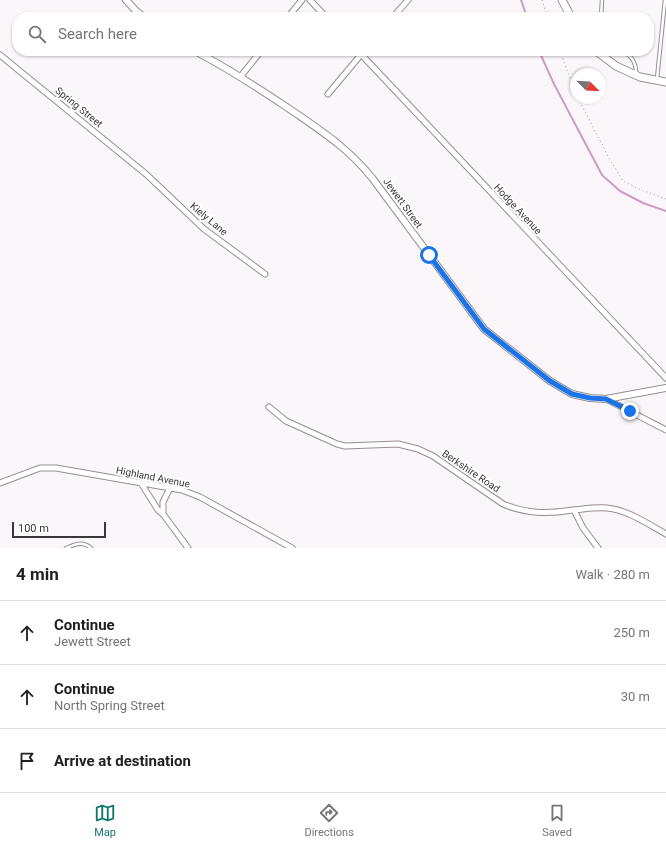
<!DOCTYPE html>
<meta charset="utf-8">
<style>
:root{--surface:#fff;--page:#f2f2f2;--text:#202124;--muted:#757577;--line:#e0e0e0;--accent:#0f766e}
body{margin:0;font-family:Roboto,sans-serif;background:var(--page);color:var(--text)}
.compass{position:absolute;left:570px;top:68px;width:36px;height:36px;border-radius:50%;background:var(--surface);box-shadow:0 1px 3px #0004;rotate:114deg}
.scale{position:absolute;left:12px;bottom:10px;width:94px;box-sizing:border-box;padding-left:4px;border:2px solid #393739;border-top:0;font-size:11px;line-height:14px;white-space:nowrap;color:#393739;-webkit-text-stroke:3px #fff;paint-order:stroke}
.stop{position:absolute;width:12px;height:12px;margin:-9px;border:3px solid #1a73e8;border-radius:50%;background:#fff}
.stop.end{background:#1a73e8;border-color:#fff;box-shadow:0 1px 4px #0008}
.list{margin:0;padding:0;list-style:none}
h2{display:flex;justify-content:space-between;align-items:center;height:52px;margin:0;padding:0 16px;font-size:17px}
h2 small{font-size:13px;font-weight:400;color:var(--muted)}
.list li{display:grid;grid-template-columns:26px 1fr auto;gap:12px;align-items:center;box-sizing:border-box;height:64px;padding:0 16px;border-top:1px solid var(--line)}
.list b{display:block;font-size:15px;white-space:nowrap}
.list p{margin:0;font-size:13px;white-space:nowrap;color:var(--muted)}
.list em{font-size:13px;font-style:normal;color:var(--muted)}
.icon{flex:none;width:22px;height:22px;fill:none;stroke:currentColor;stroke-width:2;stroke-linecap:round;stroke-linejoin:round}
.map{position:relative;flex:none;width:666px;height:548px;overflow:hidden}
.search{position:absolute;background:var(--surface);box-shadow:0 1px 3px #0004;left:12px;right:12px;top:12px;height:44px;display:flex;align-items:center;gap:10px;box-sizing:border-box;padding:0 14px;border-radius:16px;color:var(--muted);font-size:15px}
.sheet{height:244px;background:var(--surface)}
nav{display:flex;justify-content:space-around;align-items:center;box-sizing:border-box;height:56px;border-top:1px solid var(--line);background:var(--surface);font-size:11px;color:var(--muted)}
nav a{display:grid;justify-items:center;gap:2px}
nav .on{color:var(--accent)}
.map>svg:first-child{display:block}
</style>
<div class="map">
<svg width="666" height="548" viewBox="0 0 666 548">
<rect width="100%" height="100%" fill="#fbf6fa"/>
<g fill="none" stroke-linecap="round" stroke-linejoin="round">
<!-- stream -->
<path stroke="#cf9cc8" stroke-width="2" d="M521 0 527 17
M539 51 554 84 602 175 620 191 643 203 666 211"/>
<!-- service casing -->
<g stroke="#948f94" stroke-width="4.5">
<path id="service" d="M601 17 602 0
M623 51C632 57 636 62 636 73
M657 79 665 0
M66 548C76 544 83 541 91 548"/>
</g>
<!-- minor casing -->
<g stroke="#948f94" stroke-width="7">
<path id="minor" d="M310 0 326 17
M288 17 302 0
M393 17 408 0
M358 51 666 378
M0 55 146 174 204 229 265 274
M241 76 261 51
M328 94 364 51
M606 399 666 430
M269 407 286 421 337 444 345 446 398 444 418 449 433 456 503 504C527 514 547 514 573 510 584 509 595 507 607 508 628 510 648 524 666 534
M0 483 40 468H56L182 490 200 497 292 548
M141 483 158 510 163 514 188 548
M574 510 583 528 598 548
M163 514V502L170 488"/>
</g>
<!-- tertiary casing -->
<g stroke="#948f94" stroke-width="8">
<path id="tertiary" d="M126 0 136 11 144 17
M195 51C229 69 260 89 291 110 323 132 348 148 373 179L484 329 550 381 572 394 590 398 606 399 666 388"/>
</g>
<!-- secondary casing -->
<g stroke="#948f94" stroke-width="9">
<path id="secondary" d="M562 0 571 17
M596 51 616 66 640 77 666 82"/>
</g>
<!-- path -->
<path stroke="#979396" stroke-width="1" stroke-dasharray="1 3" stroke-linecap="butt" d="M542 0 547 17
M560 51 576 94
M578 98 609 158 623 181 639 189 666 199"/>
<!-- service -->
<use href="#service" stroke="#fff" stroke-width="2.5"/>
<!-- minor -->
<use href="#minor" stroke="#fff" stroke-width="5"/>
<!-- tertiary -->
<use href="#tertiary" stroke="#fff" stroke-width="6"/>
<!-- secondary -->
<use href="#secondary" stroke="#fff" stroke-width="7"/>
</g>
<g fill="none" stroke-linecap="round" stroke-linejoin="round">
<!-- route -->
<path stroke="#1a73e8" stroke-width="5" d="M429 255 484 329 550 381 572 394 590 398 606 399 630 411"/>
</g>
<g text-anchor="middle" dominant-baseline="central" stroke-width="4" stroke-linejoin="round" paint-order="stroke">
<!-- street labels -->
<g font-size="10" fill="#393739" stroke="#fff">
<text transform="translate(79 107) rotate(39)">Spring Street</text>
<text transform="translate(403 203) rotate(54)">Jewett Street</text>
<text transform="translate(518 209) rotate(47)">Hodge Avenue</text>
<text transform="translate(209 219) rotate(40)">Kiely Lane</text>
<text transform="translate(471 471) rotate(34)">Berkshire Road</text>
<text transform="translate(153 477) rotate(11)">Highland Avenue</text>
</g>
</g>
</svg>
<svg class="compass" viewBox="-18 -18 36 36"><path d="M0-13l5 13h-10z" fill="#e53935"/><path d="M0 13l5-13h-10z" fill="#757577"/></svg>
<div class="scale">100 m</div>
<div class="stop" style="left:429px;top:255px"></div>
<div class="stop end" style="left:630px;top:411px"></div>
<div class="search"><svg class="icon" aria-label="search" viewBox="0 0 24 24"><circle cx="10" cy="10" r="6"/><path d="M15 15l6 6"/></svg>Search here</div>
</div>
<section class="sheet">
<h2>4 min<small>Walk · 280 m</small></h2>
<ul class="list">
<li><svg class="icon" aria-label="ahead" viewBox="0 0 24 24"><path d="M12 20V5M6 11l6-6 6 6"/></svg><div><b>Continue</b><p>Jewett Street</p></div><em>250 m</em></li>
<li><svg class="icon" aria-label="ahead" viewBox="0 0 24 24"><path d="M12 20V5M6 11l6-6 6 6"/></svg><div><b>Continue</b><p>North Spring Street</p></div><em>30 m</em></li>
<li><svg class="icon" aria-label="arrive" viewBox="0 0 24 24"><path d="M6 21V4h12l-3 4 3 4H6"/></svg><div><b>Arrive at destination</b></div></li>
</ul>
</section>
<nav>
<a class="on"><svg class="icon" aria-label="map" viewBox="0 0 24 24"><path d="M3 6l6-2 6 2 6-2v14l-6 2-6-2-6 2zM9 4v14M15 6v14"/></svg>Map</a>
<a><svg class="icon" aria-label="directions" viewBox="0 0 24 24"><path d="M12 3l9 9-9 9-9-9zM9 14v-3h6M13 9l2 2-2 2"/></svg>Directions</a>
<a><svg class="icon" aria-label="saved" viewBox="0 0 24 24"><path d="M7 4h10v16l-5-4-5 4z"/></svg>Saved</a>
</nav>
